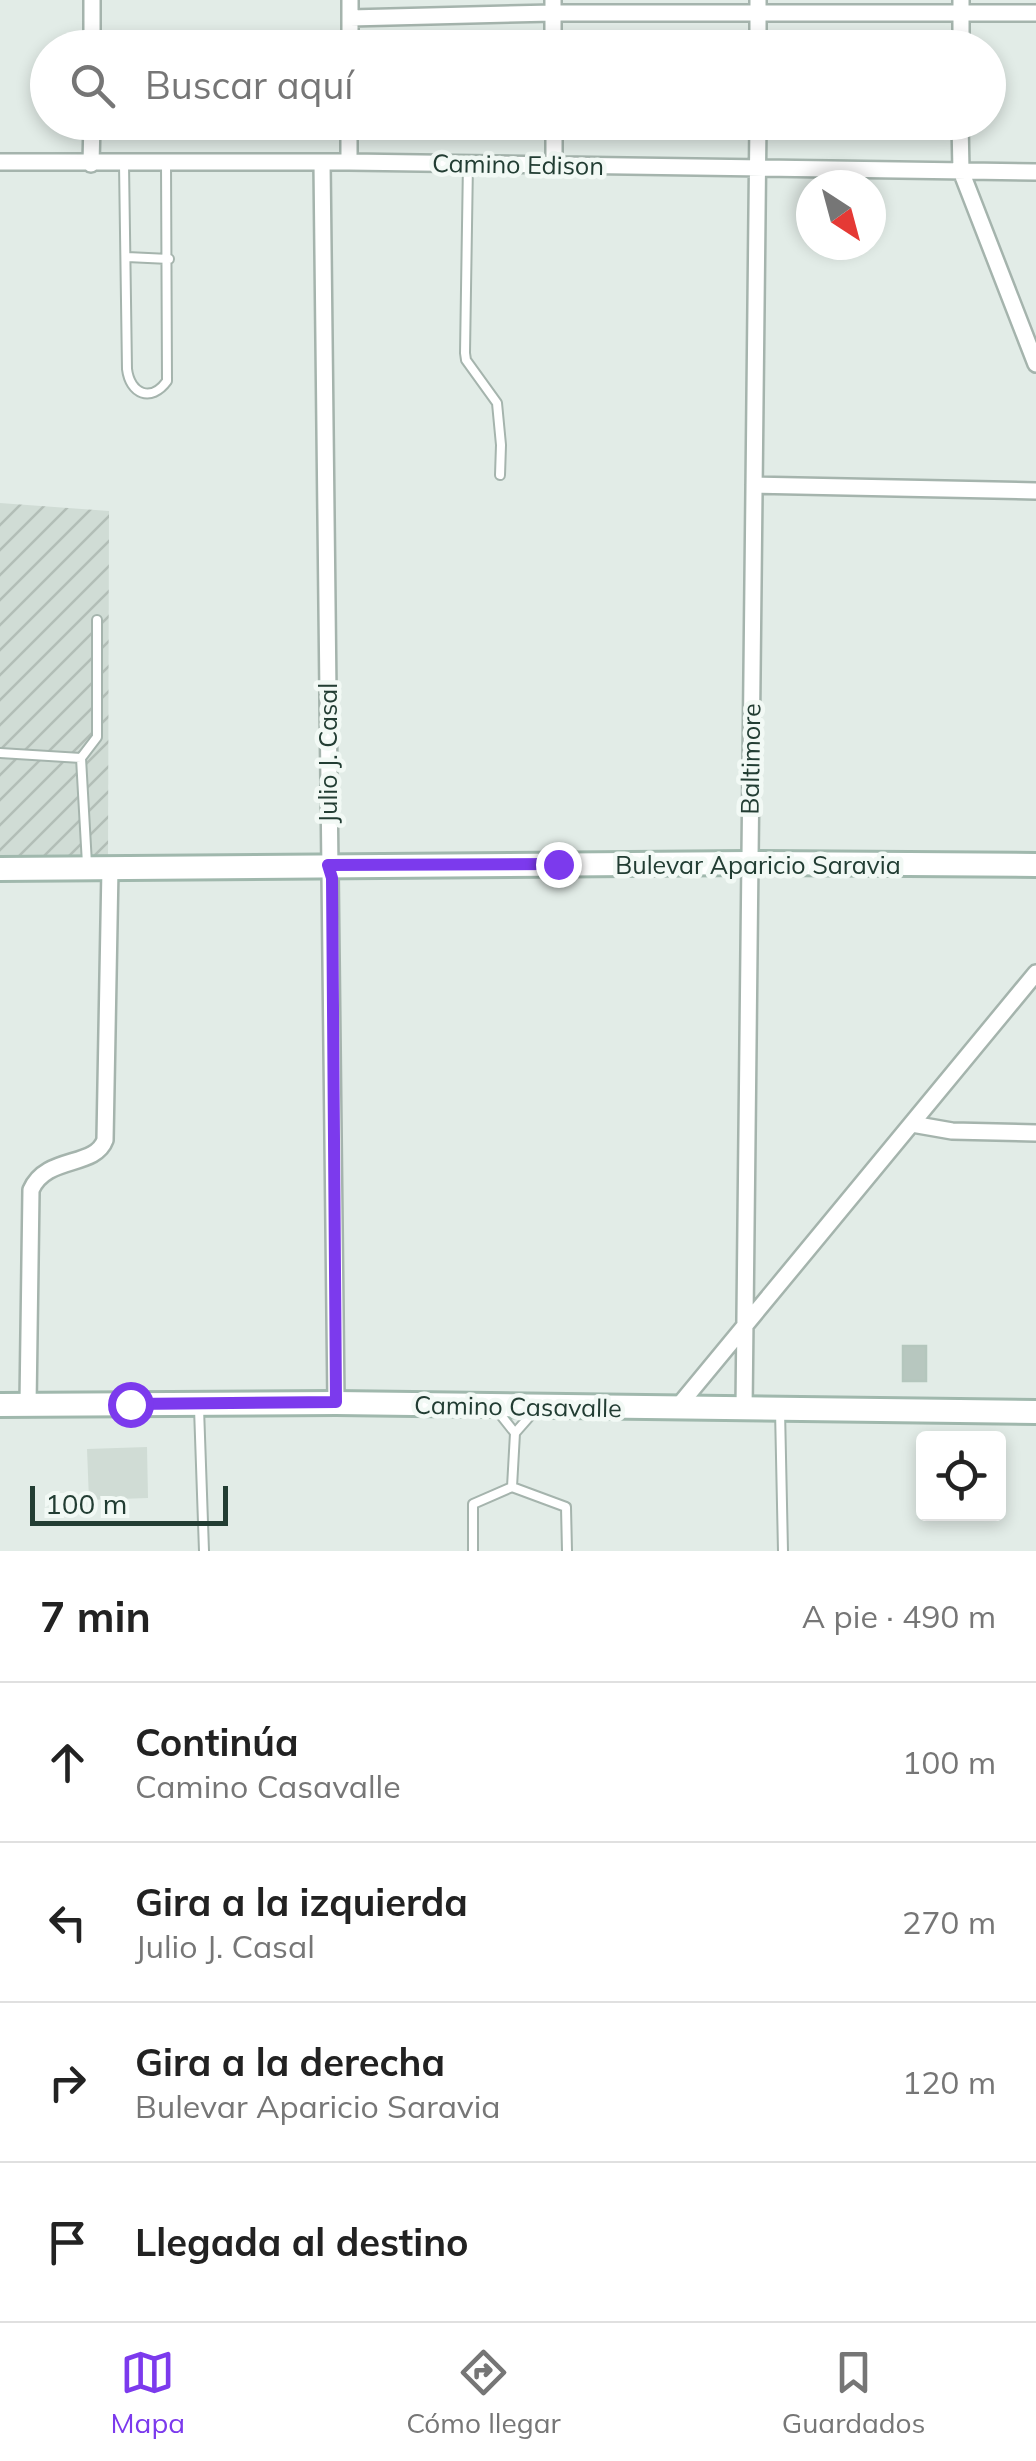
<!DOCTYPE html>
<html lang="es">
<meta charset="utf-8">
<style>
:root{--surface:#fff;--page:#f2f2f2;--text:#222;--muted:#767676;--line:#e0e0e0;--accent:#7c3aed}
body{margin:0;font-family:Mulish,sans-serif;background:var(--page);color:var(--text)}
.controls{position:absolute;right:30px;bottom:30px;display:grid;overflow:hidden;border-radius:10px;box-shadow:0 5px 15px #0003}
.controls button{width:90px;height:90px;display:grid;place-items:center;padding:0;border:0;border-bottom:2px solid var(--line);background:var(--surface);color:var(--text);font:50px sans-serif}
.compass{position:absolute;left:796px;top:170px;width:90px;height:90px;border-radius:50%;background:var(--surface);box-shadow:0 5px 15px #0003;rotate:144deg}
.scale{position:absolute;left:30px;bottom:25px;width:198px;box-sizing:border-box;padding-left:10px;border:5px solid #223d33;border-top:0;font-size:28px;line-height:35px;white-space:nowrap;color:#223d33;-webkit-text-stroke:8px #f2f9f5;paint-order:stroke}
.stop{position:absolute;width:30px;height:30px;margin:-22px;border:8px solid #7c3aed;border-radius:50%;background:#fff}
.stop.end{background:#7c3aed;border-color:#fff;box-shadow:0 2px 10px #0008}
.list{margin:0;padding:0;list-style:none}
h2{display:flex;justify-content:space-between;align-items:center;height:130px;margin:0;padding:0 40px;font-size:42px}
h2 small{font-size:32px;font-weight:400;color:var(--muted)}
.list li{display:grid;grid-template-columns:65px 1fr auto;gap:30px;align-items:center;box-sizing:border-box;height:160px;padding:0 40px;border-top:2px solid var(--line)}
.list b{display:block;font-size:38px;white-space:nowrap}
.list p{margin:0;font-size:32px;white-space:nowrap;color:var(--muted)}
.list em{font-size:32px;font-style:normal;color:var(--muted)}
.icon{flex:none;width:55px;height:55px;fill:none;stroke:currentColor;stroke-width:2;stroke-linecap:round;stroke-linejoin:round}
.map{position:relative;flex:none;width:1036px;height:1551px;overflow:hidden}
.search{position:absolute;background:var(--surface);box-shadow:0 5px 15px #0003;left:30px;right:30px;top:30px;height:110px;display:flex;align-items:center;gap:25px;box-sizing:border-box;padding:0 35px;border-radius:55px;color:var(--muted);font-size:38px}
.sheet{height:770px;background:var(--surface)}
nav{display:flex;justify-content:space-around;align-items:center;box-sizing:border-box;height:140px;border-top:2px solid var(--line);background:var(--surface);font-size:28px;color:var(--muted)}
nav a{display:grid;justify-items:center;gap:5px}
nav .on{color:var(--accent)}
.map>svg:first-child{display:block}
</style>
<div class="map">
<svg width="1036" height="1551" viewBox="0 0 1036 1551">
<defs>
<pattern id="industrial-furrows" width="10" height="10" patternUnits="userSpaceOnUse" patternTransform="scale(2.5)"><rect width="10" height="10" fill="#d0dcd5"/><path d="M-1 1l2-2M0 10L10 0M9 11l2-2" fill="none" stroke="#b2beb7"/></pattern>
</defs>
<rect width="100%" height="100%" fill="#e2ece7"/>
<!-- built -->
<path fill="#d0dcd5" d="M147 1447 148 1498 89 1500 87 1449Z"/>
<!-- industrial -->
<path fill="url(#industrial-furrows)" d="M0 503 109 511 108 864H0Z"/>
<!-- building -->
<path fill="#b7c7bf" stroke="#b4c6bd" stroke-width="2.5" d="M903 1346H926V1381H903Z"/>
<g fill="none" stroke-linecap="round" stroke-linejoin="round">
<!-- lane casing -->
<g stroke="#a5b4ad" stroke-width="12">
<path id="lane" d="M468 163 465 353 466 360 497 403 501 445 500 475
M124 164 127 369C130 394 151 403 167 381L166 163
M127 257 169 259
M0 753 81 758
M87 864 81 758 97 737V620
M199 1408 204 1551
M496 1409 515 1433
M780 1410 783 1551
M512 1487 515 1433 536 1409
M473 1551V1504L512 1487 566 1507 567 1551"/>
</g>
<!-- street casing -->
<g stroke="#a5b4ad" stroke-width="20">
<path id="street" d="M553 0V48
M758 0V48
M350 18 553 13H1036
M92 48V0
M350 48V0
M961 48V0
M554 122V164
M960 122 961 171 1036 364
M0 162H349L1036 172
M322 162 336 1403
M349 162V122
M91 164 92 122
M754 485 1036 491
M912 1124 952 1131 1036 1133
M28 1405 31 1190C46 1155 95 1168 105 1140L110 868
M676 1409 1036 973
M744 1410 758 122"/>
</g>
<!-- secondary casing -->
<g stroke="#a0b8ad" stroke-width="28">
<path id="secondary" d="M0 869 749 863 1036 865
M0 1405 336 1403 1036 1412"/>
</g>
<!-- lane -->
<use href="#lane" stroke="#fff" stroke-width="8"/>
<!-- street -->
<use href="#street" stroke="#fff" stroke-width="15"/>
<!-- secondary -->
<use href="#secondary" stroke="#fff" stroke-width="22"/>
</g>
<g fill="none" stroke-linecap="round" stroke-linejoin="round">
<!-- route -->
<path stroke="#7c3aed" stroke-width="12" d="M130 1404 336 1402 332 878 328 865 558 864"/>
</g>
<g text-anchor="middle" dominant-baseline="central" stroke-width="9" stroke-linejoin="round" paint-order="stroke">
<!-- street labels -->
<g font-size="25" fill="#223d33" stroke="#f2f9f5">
<text transform="translate(518 164) rotate(1)">Camino Edison</text>
<text transform="translate(327 753) rotate(-90)">Julio J. Casal</text>
<text transform="translate(750 759) rotate(-89)">Baltimore</text>
<text x="758" y="864">Bulevar Aparicio Saravia</text>
<text transform="translate(518 1406) rotate(1)">Camino Casavalle</text>
</g>
</g>
</svg>
<div class="controls">
<button><svg class="icon" aria-label="locate" viewBox="0 0 24 24"><circle cx="12" cy="12" r="6"/><path d="M12 2v4M12 18v4M2 12h4M18 12h4"/></svg></button>
</div>
<svg class="compass" viewBox="-18 -18 36 36"><path d="M0-13l5 13h-10z" fill="#e53935"/><path d="M0 13l5-13h-10z" fill="#767676"/></svg>
<div class="scale">100 m</div>
<div class="stop" style="left:130px;top:1404px"></div>
<div class="stop end" style="left:558px;top:864px"></div>
<div class="search"><svg class="icon" aria-label="search" viewBox="0 0 24 24"><circle cx="10" cy="10" r="6"/><path d="M15 15l6 6"/></svg>Buscar aquí</div>
</div>
<section class="sheet">
<h2>7 min<small>A pie · 490 m</small></h2>
<ul class="list">
<li><svg class="icon" aria-label="ahead" viewBox="0 0 24 24"><path d="M12 20V5M6 11l6-6 6 6"/></svg><div><b>Continúa</b><p>Camino Casavalle</p></div><em>100 m</em></li>
<li><svg class="icon" aria-label="left" viewBox="0 0 24 24"><path d="M17 20v-9H6M10 6l-5 5 5 5"/></svg><div><b>Gira a la izquierda</b><p>Julio J. Casal</p></div><em>270 m</em></li>
<li><svg class="icon" aria-label="right" viewBox="0 0 24 24"><path d="M7 20v-9h11M14 6l5 5-5 5"/></svg><div><b>Gira a la derecha</b><p>Bulevar Aparicio Saravia</p></div><em>120 m</em></li>
<li><svg class="icon" aria-label="arrive" viewBox="0 0 24 24"><path d="M6 21V4h12l-3 4 3 4H6"/></svg><div><b>Llegada al destino</b></div></li>
</ul>
</section>
<nav>
<a class="on"><svg class="icon" aria-label="map" viewBox="0 0 24 24"><path d="M3 6l6-2 6 2 6-2v14l-6 2-6-2-6 2zM9 4v14M15 6v14"/></svg>Mapa</a>
<a><svg class="icon" aria-label="directions" viewBox="0 0 24 24"><path d="M12 3l9 9-9 9-9-9zM9 14v-3h6M13 9l2 2-2 2"/></svg>Cómo llegar</a>
<a><svg class="icon" aria-label="saved" viewBox="0 0 24 24"><path d="M7 4h10v16l-5-4-5 4z"/></svg>Guardados</a>
</nav>
